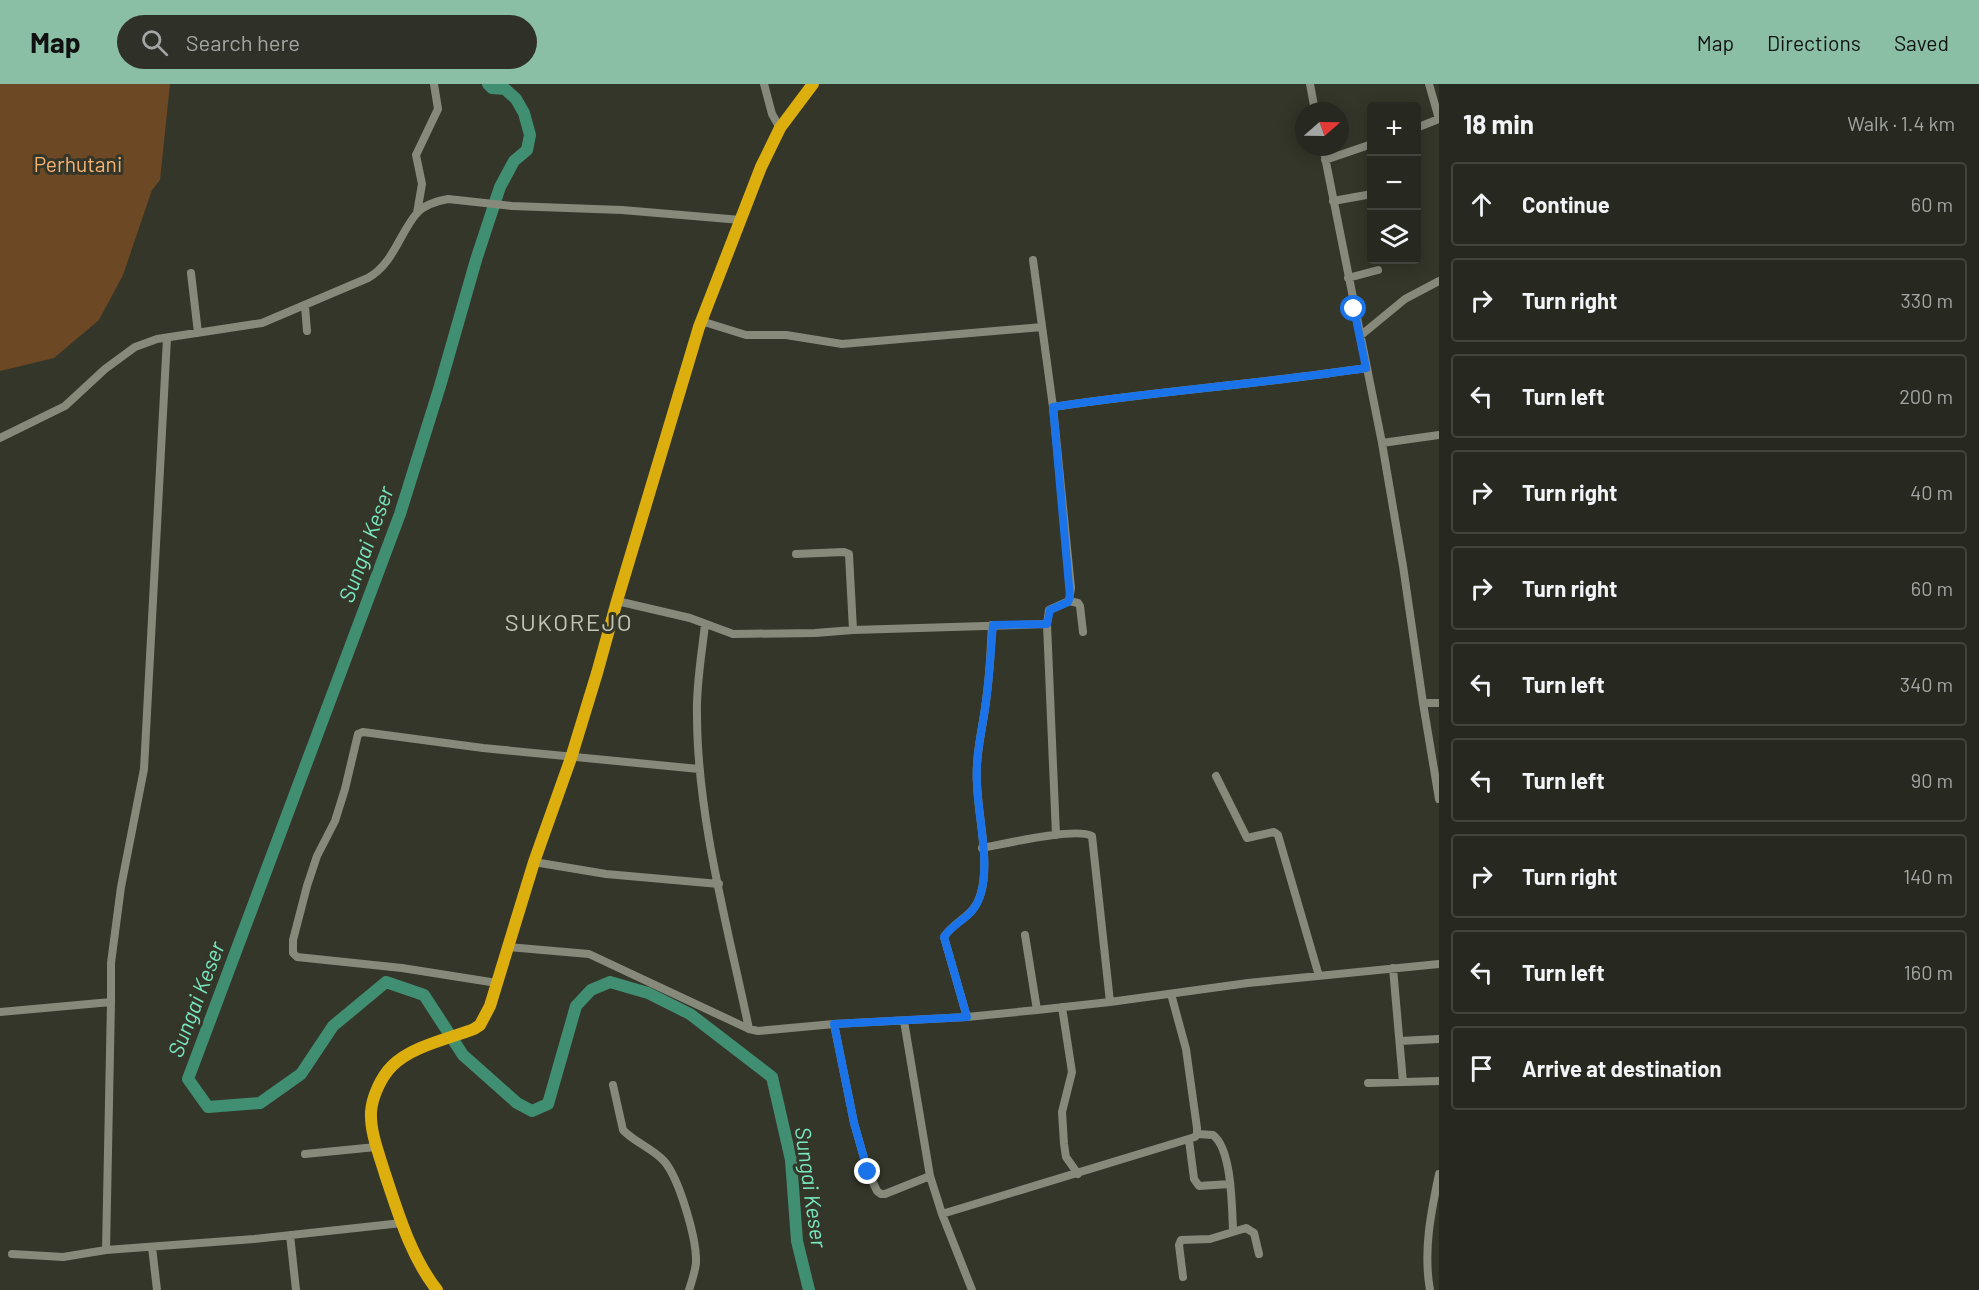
<!DOCTYPE html>
<meta charset="utf-8">
<style>
:root{--surface:#27281f;--page:#2f3028;--text:#f1f3f6;--muted:#a4a6a4;--line:#43443d;--accent:#8abfa5}
body{margin:0;font-family:Barlow,sans-serif;background:var(--page);color:var(--text)}
.controls{position:absolute;right:18px;top:18px;display:grid;overflow:hidden;border-radius:6px;box-shadow:0 3px 15px #0003}
.controls button{width:54px;height:54px;display:grid;place-items:center;padding:0;border:0;border-bottom:2px solid var(--line);background:var(--surface);color:var(--text);font:30px sans-serif}
.compass{position:absolute;left:1295px;top:18px;width:54px;height:54px;border-radius:50%;background:var(--surface);box-shadow:0 3px 15px #0003;rotate:70deg}
.stop{position:absolute;width:18px;height:18px;margin:-14px;border:4px solid #1a73e8;border-radius:50%;background:#fff}
.stop.end{background:#1a73e8;border-color:#fff;box-shadow:0 2px 6px #0008}
.list{margin:0;padding:0;list-style:none}
h2{display:flex;justify-content:space-between;align-items:center;height:78px;margin:0;padding:0 24px;font-size:26px}
h2 small{font-size:20px;font-weight:400;color:var(--muted)}
.list li{display:grid;grid-template-columns:39px 1fr auto;gap:18px;align-items:center;box-sizing:border-box;height:84px;margin:0 12px 12px;padding:0 12px;border:2px solid var(--line);border-radius:6px}
.list b{display:block;font-size:22px;white-space:nowrap}
.list em{font-size:20px;font-style:normal;color:var(--muted)}
.icon{flex:none;width:33px;height:33px;fill:none;stroke:currentColor;stroke-width:2;stroke-linecap:round;stroke-linejoin:round}
.map{position:relative;flex:none;width:1439px;height:1206px;overflow:hidden}
header{display:flex;align-items:center;gap:36px;box-sizing:border-box;height:84px;padding:0 30px;background:var(--accent);color:#111}
header strong{font-size:28px}
nav{display:flex;gap:33px;margin-inline-start:auto;font-size:21px}
.search{width:420px;height:54px;background:var(--page);display:flex;align-items:center;gap:15px;box-sizing:border-box;padding:0 21px;border-radius:33px;color:var(--muted);font-size:22px}
main{display:flex}
aside{flex:1;background:var(--surface)}
.map>svg:first-child{display:block}
</style>
<header>
<strong>Map</strong>
<div class="search"><svg class="icon" aria-label="search" viewBox="0 0 24 24"><circle cx="10" cy="10" r="6"/><path d="M15 15l6 6"/></svg>Search here</div>
<nav><a>Map</a><a>Directions</a><a>Saved</a></nav>
</header>
<main>
<div class="map">
<svg width="1439" height="1206" viewBox="0 0 1439 1206">
<rect width="100%" height="100%" fill="#343629"/>
<!-- green -->
<path fill="#6c4824" d="M0 0H170L160 96 152 106 123 191 99 236 54 274 0 287Z"/>
<g fill="none" stroke-linecap="round" stroke-linejoin="round">
<!-- river -->
<path stroke="#418f73" stroke-width="12" d="M488 0 492 4 505 5 516 15 524 29 530 51 527 66 514 77 500 103 476 176 440 302 400 430 188 995 208 1023 260 1019 301 990 333 942 386 898 424 911 463 971 517 1019 532 1027 548 1020 576 922 591 906 610 898 648 909 690 930 772 993 791 1076 797 1157 809 1206"/>
<!-- minor -->
<path stroke="#878a7b" stroke-width="8" d="M764 0 772 30 780 44
M1310 0 1315 27
M1416 44 1439 35 1429 0
M1323 63 1382 359 1403 482 1423 619 1439 715
M1325 76 1372 60
M1333 117 1372 110
M417 129 422 100 416 71 438 25 434 0
M1033 176 1053 323 1071 504 1069 517 1049 526 1047 540
M191 189 198 249
M1348 194 1378 186
M305 222 307 247
M701 237 746 251H786L842 260 1042 243
M1360 252 1405 215 1439 197
M1053 323C1157 307 1262 300 1366 284
M0 354 65 322 105 285 135 263 157 255 262 239 368 194C394 179 399 150 417 129 425 120 437 117 448 115L512 122 622 126 741 136
M1382 359 1439 351
M796 470 844 468 849 470 853 546
M617 517 690 534 733 550 815 549 853 546 1047 540 1056 751
M1069 517 1078 519 1080 522 1083 548
M705 540C702 569 696 601 697 630 697 733 728 844 749 945
M1423 619H1439
M1216 692 1247 754 1274 748 1278 751 1319 892
M982 764C1004 760 1075 743 1092 752L1110 918
M534 778 606 790 719 800
M1025 851 1037 926
M507 863 589 870 749 945 758 947 834 940 967 933 1037 926 1110 918 1248 899 1439 880
M1393 884 1403 998
M497 899 402 884 297 873 293 869V856L307 802 317 772 335 737 345 705 358 650 363 648 483 664 699 685
M111 918V879L121 803 144 685 167 254
M1062 923 1072 988 1062 1028 1064 1060 1066 1073 1078 1090
M0 928 111 918 106 1166 254 1155 402 1139
M967 933 944 853C956 835 974 834 981 809 990 777 978 732 977 700 975 668 984 640 987 609 990 586 991 563 992 541
M904 937 930 1092 942 1130 972 1206
M834 940 854 1039 868 1088 877 1107 881 1110H885L930 1092
M1400 957 1439 955
M1368 999 1439 997
M613 1001 623 1046C634 1058 652 1064 664 1077 679 1094 697 1155 696 1179 695 1188 692 1197 689 1206
M1197 1050 1213 1051C1232 1065 1232 1124 1233 1147
M1189 1056 1194 1095 1199 1102 1230 1100
M305 1070 376 1063
M942 1130 1195 1053 1197 1050V1044L1186 965 1171 910
M290 1151 296 1206
M152 1163 157 1206
M12 1170 63 1173 106 1166
M1183 1193 1179 1161 1181 1156 1210 1155 1246 1144 1254 1149 1259 1170
M1430 1206C1423 1167 1431 1128 1439 1090"/>
<!-- highway -->
<path stroke="#dcaf0f" stroke-width="12" d="M437 1206C411 1173 398 1129 385 1090 379 1070 370 1048 371 1028 372 1013 381 993 392 982 412 962 448 955 474 945L480 941 490 922 534 778 571 674 597 589 617 517 699 243 761 83 780 44 813 0"/>
</g>
<g fill="none" stroke-linecap="round" stroke-linejoin="round">
<!-- route -->
<path stroke="#1a73e8" stroke-width="8" d="M868 1088 854 1039 834 940 967 933 944 853C955 836 974 835 981 809 990 778 978 732 977 700 975 668 984 640 987 609 990 586 991 563 993 541L1047 540 1050 526 1068 518 1070 513 1053 323C1157 307 1262 300 1366 284L1354 225"/>
</g>
<g text-anchor="middle" dominant-baseline="central" stroke-width="6" stroke-linejoin="round" paint-order="stroke">
<!-- park labels -->
<g font-size="21" fill="#fbb470" stroke="#343629">
<text x="78" y="79">Perhutani</text>
</g>
<!-- water labels -->
<g font-size="22" font-style="italic" fill="#79e8bf" stroke="#343629">
<text transform="translate(365 460) rotate(-70)">Sungai Keser</text>
<text transform="translate(195 915) rotate(-69)">Sungai Keser</text>
<text transform="translate(812 1103) rotate(82)">Sungai Keser</text>
</g>
<!-- quarter labels -->
<g font-size="24" letter-spacing="1.5" fill="#c3c6b5" stroke="#343629">
<text x="569" y="537">SUKOREJO</text>
</g>
</g>
</svg>
<div class="controls">
<button>+</button>
<button>−</button>
<button><svg class="icon" aria-label="layers" viewBox="0 0 24 24"><path d="M12 4l9 5-9 5-9-5zM3 14l9 5 9-5"/></svg></button>
</div>
<svg class="compass" viewBox="-18 -18 36 36"><path d="M0-13l5 13h-10z" fill="#e53935"/><path d="M0 13l5-13h-10z" fill="#a4a6a4"/></svg>
<div class="stop" style="left:1354px;top:225px"></div>
<div class="stop end" style="left:868px;top:1088px"></div>
</div>
<aside>
<h2>18 min<small>Walk · 1.4 km</small></h2>
<ul class="list">
<li><svg class="icon" aria-label="ahead" viewBox="0 0 24 24"><path d="M12 20V5M6 11l6-6 6 6"/></svg><div><b>Continue</b></div><em>60 m</em></li>
<li><svg class="icon" aria-label="right" viewBox="0 0 24 24"><path d="M7 20v-9h11M14 6l5 5-5 5"/></svg><div><b>Turn right</b></div><em>330 m</em></li>
<li><svg class="icon" aria-label="left" viewBox="0 0 24 24"><path d="M17 20v-9H6M10 6l-5 5 5 5"/></svg><div><b>Turn left</b></div><em>200 m</em></li>
<li><svg class="icon" aria-label="right" viewBox="0 0 24 24"><path d="M7 20v-9h11M14 6l5 5-5 5"/></svg><div><b>Turn right</b></div><em>40 m</em></li>
<li><svg class="icon" aria-label="right" viewBox="0 0 24 24"><path d="M7 20v-9h11M14 6l5 5-5 5"/></svg><div><b>Turn right</b></div><em>60 m</em></li>
<li><svg class="icon" aria-label="left" viewBox="0 0 24 24"><path d="M17 20v-9H6M10 6l-5 5 5 5"/></svg><div><b>Turn left</b></div><em>340 m</em></li>
<li><svg class="icon" aria-label="left" viewBox="0 0 24 24"><path d="M17 20v-9H6M10 6l-5 5 5 5"/></svg><div><b>Turn left</b></div><em>90 m</em></li>
<li><svg class="icon" aria-label="right" viewBox="0 0 24 24"><path d="M7 20v-9h11M14 6l5 5-5 5"/></svg><div><b>Turn right</b></div><em>140 m</em></li>
<li><svg class="icon" aria-label="left" viewBox="0 0 24 24"><path d="M17 20v-9H6M10 6l-5 5 5 5"/></svg><div><b>Turn left</b></div><em>160 m</em></li>
<li><svg class="icon" aria-label="arrive" viewBox="0 0 24 24"><path d="M6 21V4h12l-3 4 3 4H6"/></svg><div><b>Arrive at destination</b></div></li>
</ul>
</aside>
</main>
